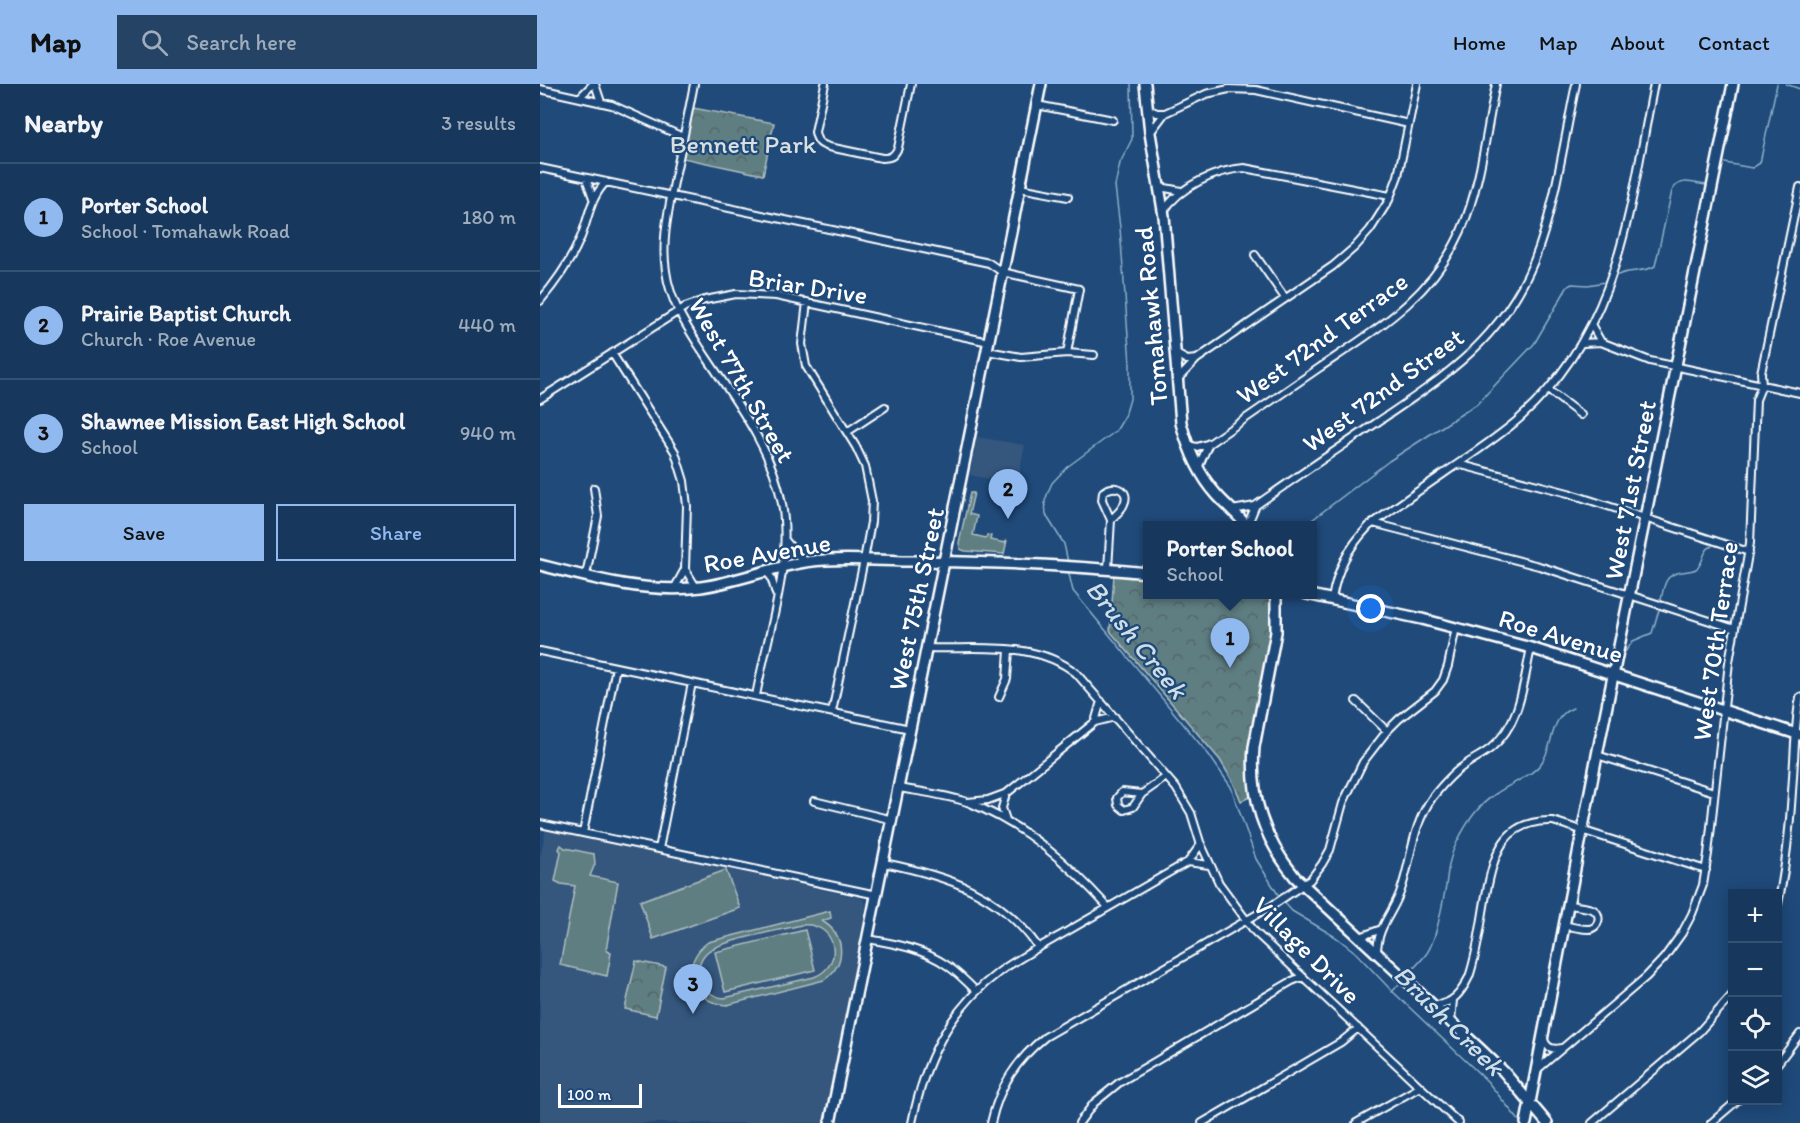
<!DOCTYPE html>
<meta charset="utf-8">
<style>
:root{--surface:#17385c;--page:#244365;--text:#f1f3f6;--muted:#9eacbb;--line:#365272;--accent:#90b9f0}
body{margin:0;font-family:Itim,sans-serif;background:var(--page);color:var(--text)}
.controls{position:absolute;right:18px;bottom:18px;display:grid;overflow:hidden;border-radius:0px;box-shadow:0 3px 15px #0003}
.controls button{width:54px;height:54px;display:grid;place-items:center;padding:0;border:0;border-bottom:2px solid var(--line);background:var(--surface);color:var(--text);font:30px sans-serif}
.scale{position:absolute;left:18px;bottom:15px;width:84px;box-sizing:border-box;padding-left:6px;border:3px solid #fff;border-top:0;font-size:16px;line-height:21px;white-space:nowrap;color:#fff;-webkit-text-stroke:4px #1f4a7a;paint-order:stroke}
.you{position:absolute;left:831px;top:525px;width:21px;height:21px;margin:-15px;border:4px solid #fff;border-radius:50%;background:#1a73e8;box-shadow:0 0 0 9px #1a73e833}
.badge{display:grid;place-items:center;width:39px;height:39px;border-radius:50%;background:var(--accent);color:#111;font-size:20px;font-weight:700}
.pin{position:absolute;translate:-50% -50px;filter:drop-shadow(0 2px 3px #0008)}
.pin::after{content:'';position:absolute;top:32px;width:21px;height:18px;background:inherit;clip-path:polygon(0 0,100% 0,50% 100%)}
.popup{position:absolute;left:603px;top:437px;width:174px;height:78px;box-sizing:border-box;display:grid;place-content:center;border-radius:0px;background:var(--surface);filter:drop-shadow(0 2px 4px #0005);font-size:20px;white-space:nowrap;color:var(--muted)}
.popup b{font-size:22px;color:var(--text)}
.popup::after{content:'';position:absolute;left:50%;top:100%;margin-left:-12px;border:12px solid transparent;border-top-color:var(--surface)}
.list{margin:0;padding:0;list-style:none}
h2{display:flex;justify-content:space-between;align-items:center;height:78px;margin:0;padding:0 24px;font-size:26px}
h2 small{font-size:20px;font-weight:400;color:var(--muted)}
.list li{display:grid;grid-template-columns:39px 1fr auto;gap:18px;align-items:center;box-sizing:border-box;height:108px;padding:0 24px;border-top:2px solid var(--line)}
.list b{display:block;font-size:22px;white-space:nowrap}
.list p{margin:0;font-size:20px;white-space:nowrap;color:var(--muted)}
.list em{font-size:20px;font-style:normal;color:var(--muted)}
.actions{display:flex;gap:12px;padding:18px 24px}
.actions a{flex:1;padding:14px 0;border:2px solid var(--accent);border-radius:0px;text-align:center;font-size:21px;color:var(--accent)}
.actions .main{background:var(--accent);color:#111}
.icon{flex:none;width:33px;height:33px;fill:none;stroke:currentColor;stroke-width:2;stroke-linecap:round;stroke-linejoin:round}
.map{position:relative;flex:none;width:1260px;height:1039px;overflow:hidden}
header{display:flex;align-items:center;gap:36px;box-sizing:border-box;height:84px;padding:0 30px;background:var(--accent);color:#111}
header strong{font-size:28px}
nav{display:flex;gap:33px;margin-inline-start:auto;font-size:21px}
.search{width:420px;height:54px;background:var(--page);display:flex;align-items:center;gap:15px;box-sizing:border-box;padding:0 21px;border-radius:0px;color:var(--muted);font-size:22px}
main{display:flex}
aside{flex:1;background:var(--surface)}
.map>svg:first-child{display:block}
</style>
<header>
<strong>Map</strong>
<div class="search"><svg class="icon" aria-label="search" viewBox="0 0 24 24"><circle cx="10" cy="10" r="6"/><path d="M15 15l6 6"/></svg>Search here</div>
<nav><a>Home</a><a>Map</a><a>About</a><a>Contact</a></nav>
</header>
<main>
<aside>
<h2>Nearby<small>3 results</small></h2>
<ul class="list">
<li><span class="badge">1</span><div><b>Porter School</b><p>School · Tomahawk Road</p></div><em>180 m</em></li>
<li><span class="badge">2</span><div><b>Prairie Baptist Church</b><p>Church · Roe Avenue</p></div><em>440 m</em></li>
<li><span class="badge">3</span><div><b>Shawnee Mission East High School</b><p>School</p></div><em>940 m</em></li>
</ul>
<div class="actions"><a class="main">Save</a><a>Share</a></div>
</aside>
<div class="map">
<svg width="1260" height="1039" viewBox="0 0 1260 1039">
<defs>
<pattern id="park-crowns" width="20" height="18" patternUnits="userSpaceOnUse" patternTransform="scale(1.5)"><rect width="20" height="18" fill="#5e7e82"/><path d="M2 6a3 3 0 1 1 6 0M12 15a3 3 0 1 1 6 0" fill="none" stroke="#556567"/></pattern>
</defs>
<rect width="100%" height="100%" fill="#1f4a7a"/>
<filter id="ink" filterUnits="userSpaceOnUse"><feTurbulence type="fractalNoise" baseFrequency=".0167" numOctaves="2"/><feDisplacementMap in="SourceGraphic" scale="12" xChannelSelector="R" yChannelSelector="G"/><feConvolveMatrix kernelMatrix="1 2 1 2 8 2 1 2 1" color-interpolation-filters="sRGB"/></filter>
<g filter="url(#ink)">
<!-- built -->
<path fill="#34567d" d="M437 353 485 361 477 401 430 391Z
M6 745 321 814 325 817 326 821 285 1039H0V773Z"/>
<!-- green -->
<path fill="#5e7e82" stroke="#aebec0" stroke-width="1.5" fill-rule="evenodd" d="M430 409H434L429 430 437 432 433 451 446 454 447 451 451 452 450 456 465 459 467 456 464 470 425 467 420 465 419 459Z
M21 761 25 764 54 770 55 780 50 792 78 798 66 866 71 869 67 892 20 881 35 802 21 800 15 797 21 768 19 765Z
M186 786 200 824 113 855 100 817Z
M290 827 291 834 282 837C306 851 307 880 284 896L187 921C150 919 138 880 168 858ZM261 841C296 837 306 881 274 893L184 914C162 912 150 886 166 869 177 857 242 846 261 841Z
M265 846 275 886 185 908 175 868Z"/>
<!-- park -->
<path fill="url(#park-crowns)" stroke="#aebec0" stroke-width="1.5" d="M153 24 234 39 223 91 143 74Z
M574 490 607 493 608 510H730L731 512C736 535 730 559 726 581 717 625 705 667 710 713L701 717 693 698 680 676 570 547Z
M96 877 126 883 116 932 85 925Z"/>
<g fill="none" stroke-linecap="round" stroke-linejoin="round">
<!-- stream -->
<path stroke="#8fafc7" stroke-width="1.5" d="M1246 0 1260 5
M1185 79 1212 84 1220 79 1237 0
M1078 191C1090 185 1104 189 1115 182L1132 107C1139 93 1152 99 1166 101
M764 442 849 377 937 320 994 260 1028 202 1032 200 1048 201 1065 198
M528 478 524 460 506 431 505 417 508 408 512 399 527 383 576 347 585 332 590 315V279L580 144 575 102 580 79 592 55 591 0
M528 486 533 507 669 671 691 703 716 775 739 812
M1121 516C1124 501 1125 490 1142 488 1146 487 1152 487 1156 485 1165 479 1161 467 1172 462
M1085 568 1093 557 1112 549 1119 526
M742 816 752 827 797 854 815 868 850 905 947 997 981 1039
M869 889C875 883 882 876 887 869 897 854 902 821 906 802 908 786 909 773 917 758 927 738 938 721 957 709 971 699 993 692 1002 678 1015 659 1009 633 1033 624
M852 908 859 900"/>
<!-- street casing -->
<g stroke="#fff" stroke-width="10">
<path id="street" d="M55 0 61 18
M154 0C148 31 142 62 135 93 129 125 121 155 126 187 130 217 145 240 161 265 192 313 232 362 242 420 253 481 227 551 216 612
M285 0 275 48C277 58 280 60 289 63L342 74C351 74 354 72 358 64L371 0
M0 5 72 21 143 53
M40 13 53 0
M497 21 573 36
M606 24 617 29H625
M610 49 625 29 666 10 689 5 716 6 869 40
M0 84 449 179 462 188 539 205 527 269
M46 94 53 114
M620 103 641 107
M480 104 528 113
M624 127C639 103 676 86 704 84L850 112
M715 171 745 214
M0 217C17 197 31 177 41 153 49 133 50 114 66 98
M267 218 262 260 266 282 316 363 325 382 332 417 331 438 324 476 292 628
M1052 242 1061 258
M1043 259 1061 258 1110 277 1260 309
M447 267 481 273 527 269 554 271
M72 269 135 368 144 397 147 422 145 485 134 505
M636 270 647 276 657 275
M638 295 657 275 793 182 815 163 830 146 849 116 858 92 877 0
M1008 306 1041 331
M0 315 145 223 165 216 196 210 236 212 449 258
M307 348 345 323
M647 361 657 363 670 359C706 334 743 309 779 284 837 245 892 213 921 147 941 101 946 48 956 0
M918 380 1028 409 1209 468
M658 384 669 359
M692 426 715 422C756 393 798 365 839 337 906 292 962 255 994 177 1015 124 1024 56 1036 0
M833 439 999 482 1195 545
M707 442 715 423
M246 457 258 472 266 477
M145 485 156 503
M568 485 571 436 562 416 563 408C573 399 591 405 584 420 582 426 575 431 571 436
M225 487 231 493 236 510
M46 491 58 432 54 404
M792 515C797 485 808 464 829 442 853 425 878 407 903 390 929 372 956 355 980 334 1081 243 1089 125 1114 0
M388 564C437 566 495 556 536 589L636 704 651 729 660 758 679 799 715 848 919 1039
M0 567 370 645
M459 613 467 595 469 566
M816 617 847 647
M555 638 561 617
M1057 671 1174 708
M359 704C382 708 408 711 430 719 486 742 528 779 568 823
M602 710 582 708 577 714 578 721 584 726 593 723 602 710 626 693
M274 717 353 736
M428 718 448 716 467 709 555 638 575 633
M466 736 462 724 466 710
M0 740 337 811
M43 749 76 583
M119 765 152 599
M648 778 661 760
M344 779C407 792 459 808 498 863
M1238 820C1249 769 1252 712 1255 659 1256 643 1257 629 1260 613
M1024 841C1032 843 1041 845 1048 845 1059 845 1063 830 1052 825 1045 823 1036 822 1029 821
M820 853 839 846
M328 855C357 860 384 865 408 882 418 889 427 898 436 907
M837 869C837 842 853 830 861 806 872 774 872 742 892 714 902 701 913 688 928 679 935 674 944 670 951 664 981 639 983 600 991 564
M895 921C913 920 921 909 929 893 938 867 941 838 946 811 954 770 963 735 1013 737L1166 786
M911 937 913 916
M1004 955C1006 964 1013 966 1021 964
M1238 979 1260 950
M998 985 1106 893 1124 874 1142 849 1152 830 1163 801 1168 770 1189 578 1210 459 1216 316 1222 301 1221 289 1260 103
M372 1039C384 979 408 926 459 888 480 873 503 861 526 848 563 827 600 805 637 784L648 778 669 781
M451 1039C459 1003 476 976 505 953L733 821 770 796 782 780 790 766 803 719 823 678 847 647 859 635 895 607 903 596 908 582 916 543
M539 1039 554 1019 580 998 752 897 762 893
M662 1039 801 958 818 944
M816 1039 880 1003
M1052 1039 1159 948 1192 911
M1171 1039 1198 1016"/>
</g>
<!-- secondary casing -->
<g stroke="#fff" stroke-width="14">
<path id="secondary" d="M605 0 610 49 624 132 641 339C648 365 658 390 677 411 686 421 697 430 707 442
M0 481C51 494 108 510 161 503 203 497 243 478 285 476 316 474 346 477 376 477 453 478 531 481 608 489
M736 510V548L714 663C710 713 723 754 755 793L940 965 964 988 1007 1039
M766 510 882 535 991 564 1260 651
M290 1039 501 0
M986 1039 1057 671 1193 0"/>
</g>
<!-- street -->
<use href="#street" stroke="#1f4a7a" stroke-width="6"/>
<!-- secondary -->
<use href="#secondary" stroke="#1f4a7a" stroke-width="9"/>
</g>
</g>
<g text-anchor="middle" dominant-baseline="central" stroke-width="4.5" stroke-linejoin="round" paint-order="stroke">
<!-- park labels -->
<g font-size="26" fill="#d7dfe0" stroke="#1f4a7a">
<text x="203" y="60">Bennett Park</text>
</g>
<!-- street labels -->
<g font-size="26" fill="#fff" stroke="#1f4a7a">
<text transform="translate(268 202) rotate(9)">Briar Drive</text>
<text transform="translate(611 232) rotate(-95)">Tomahawk Road</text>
<text transform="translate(782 254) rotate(-36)">West 72nd Terrace</text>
<text transform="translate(202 296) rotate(60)">West 77th Street</text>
<text transform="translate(843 306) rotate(-36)">West 72nd Street</text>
<text transform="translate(1090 406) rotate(-79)">West 71st Street</text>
<text transform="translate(227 469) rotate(-10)">Roe Avenue</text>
<text transform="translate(376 515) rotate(-78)">West 75th Street</text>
<text transform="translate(1021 552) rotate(17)">Roe Avenue</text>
<text transform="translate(1175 557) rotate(-82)">West 70th Terrace</text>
<text transform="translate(767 866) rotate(45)">Village Drive</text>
</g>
<!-- water labels -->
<g font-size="27" font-style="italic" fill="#d0dee8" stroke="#1f4a7a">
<text transform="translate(597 555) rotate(51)">Brush Creek</text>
<text transform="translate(909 936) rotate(45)">Brush Creek</text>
</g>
</g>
</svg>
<div class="controls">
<button>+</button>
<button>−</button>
<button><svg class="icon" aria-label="locate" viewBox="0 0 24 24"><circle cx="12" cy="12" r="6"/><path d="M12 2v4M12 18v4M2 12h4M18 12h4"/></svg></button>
<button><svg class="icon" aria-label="layers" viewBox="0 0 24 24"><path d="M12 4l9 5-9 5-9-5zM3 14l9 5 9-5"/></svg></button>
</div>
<div class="scale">100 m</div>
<div class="you"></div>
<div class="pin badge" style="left:690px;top:584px">1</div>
<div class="popup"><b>Porter School</b>School</div>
<div class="pin badge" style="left:468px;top:435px">2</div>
<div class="pin badge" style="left:153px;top:930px">3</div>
</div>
</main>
